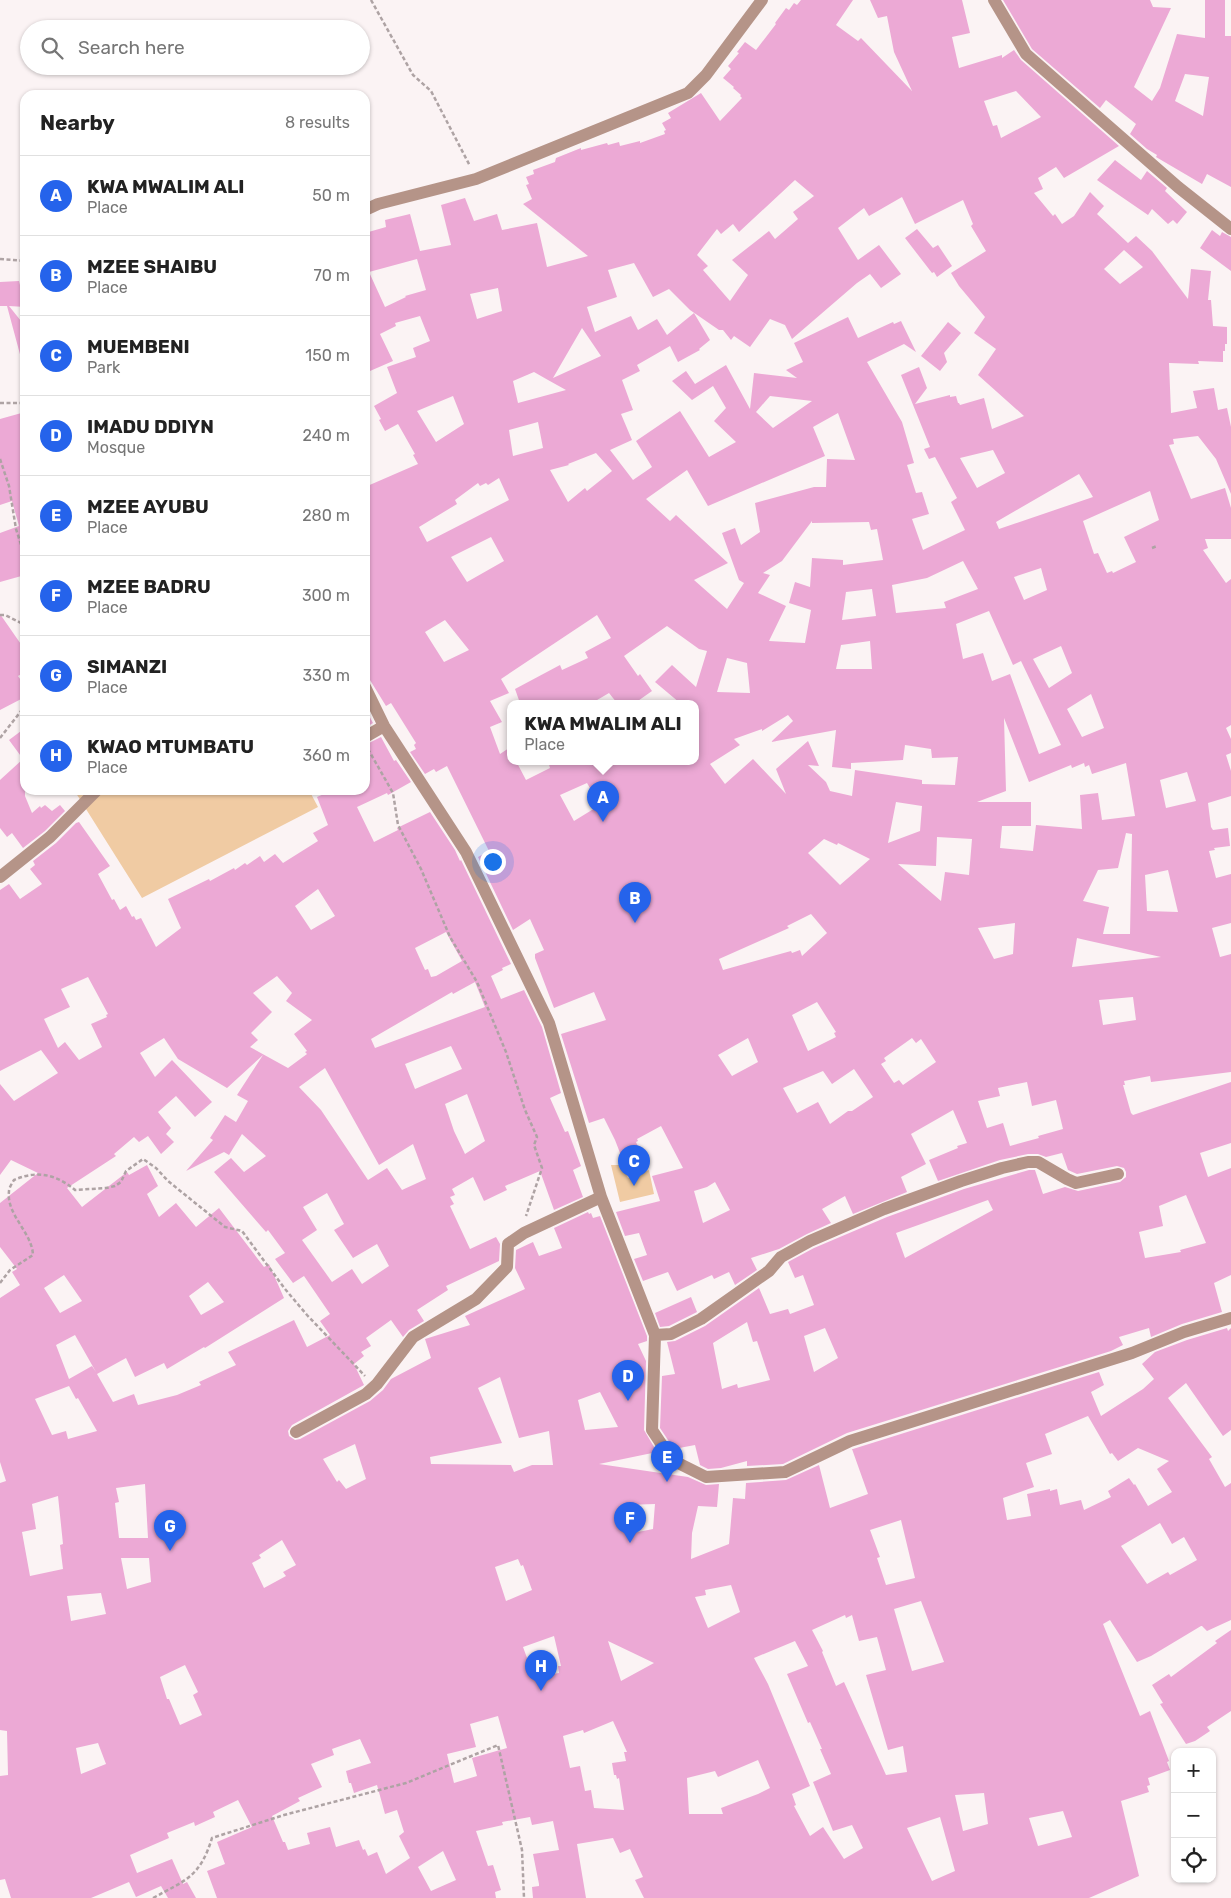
<!DOCTYPE html>
<meta charset="utf-8">
<style>
:root{--surface:#fff;--page:#f2f2f2;--text:#222;--muted:#767676;--line:#e0e0e0;--accent:#2563eb}
body{margin:0;font-family:Rubik,sans-serif;background:var(--page);color:var(--text)}
.controls{position:absolute;right:15px;bottom:15px;display:grid;overflow:hidden;border-radius:10px;box-shadow:0 1px 4px #0004}
.controls button{width:45px;height:45px;display:grid;place-items:center;padding:0;border:0;border-bottom:1px solid var(--line);background:var(--surface);color:var(--text);font:25px sans-serif}
.you{position:absolute;left:492px;top:861px;width:18px;height:18px;margin:-12px;border:4px solid #fff;border-radius:50%;background:#1a73e8;box-shadow:0 0 0 8px #1a73e833}
.badge{display:grid;place-items:center;width:32px;height:32px;border-radius:50%;background:var(--accent);color:#fff;font-size:16px;font-weight:700}
.pin{position:absolute;translate:-50% -41px;filter:drop-shadow(0 1px 2px #0008)}
.pin::after{content:'';position:absolute;top:26px;width:18px;height:15px;background:inherit;clip-path:polygon(0 0,100% 0,50% 100%)}
.popup{position:absolute;left:507px;top:700px;width:192px;height:65px;box-sizing:border-box;display:grid;place-content:center;border-radius:10px;background:var(--surface);filter:drop-shadow(0 1px 4px #0005);font-size:16px;white-space:nowrap;color:var(--muted)}
.popup b{font-size:19px;color:var(--text)}
.popup::after{content:'';position:absolute;left:50%;top:100%;margin-left:-10px;border:10px solid transparent;border-top-color:var(--surface)}
.list{margin:0;padding:0;list-style:none}
h2{display:flex;justify-content:space-between;align-items:center;height:65px;margin:0;padding:0 20px;font-size:21px}
h2 small{font-size:16px;font-weight:400;color:var(--muted)}
.list li{display:grid;grid-template-columns:32px 1fr auto;gap:15px;align-items:center;box-sizing:border-box;height:80px;padding:0 20px;border-top:1px solid var(--line)}
.list b{display:block;font-size:19px;white-space:nowrap}
.list p{margin:0;font-size:16px;white-space:nowrap;color:var(--muted)}
.list em{font-size:16px;font-style:normal;color:var(--muted)}
.icon{flex:none;width:28px;height:28px;fill:none;stroke:currentColor;stroke-width:2;stroke-linecap:round;stroke-linejoin:round}
.map{position:relative;flex:none;width:1231px;height:1898px;overflow:hidden}
.search{position:absolute;background:var(--surface);box-shadow:0 1px 4px #0004;left:20px;top:20px;width:350px;height:55px;display:flex;align-items:center;gap:12px;box-sizing:border-box;padding:0 18px;border-radius:28px;color:var(--muted);font-size:19px}
.panel{position:absolute;background:var(--surface);box-shadow:0 1px 4px #0004;left:20px;top:90px;width:350px;height:705px;border-radius:15px}
.map>svg:first-child{display:block}
</style>
<div class="map">
<svg width="1231" height="1898" viewBox="0 0 1231 1898">
<rect width="100%" height="100%" fill="#fbf3f4"/>
<!-- green -->
<path fill="#f0cba3" d="M74 790H309L318 807 142 898Z
M611 1165H622L628 1178 649 1170 654 1194 620 1202Z"/>
<!-- building -->
<path fill="#eca9d5" fill-rule="evenodd" d="M801 0H853L836 25 858 41 861 38 912 91 894 52 887 16 878 18 870 0H962L970 33 952 37 959 68 1002 55V58L1014 50 1021 60 1119 146 1064 178 1056 167 1038 178 1043 189 1034 193 1053 216 1055 214 1062 224 1074 216 1090 192 1104 206 1097 214 1128 243 1136 236 1152 251 1188 299 1191 269 1211 271 1208 300H1211L1213 326 1227 327V344H1225V351H1223V362L1198 361 1199 364 1169 363 1171 413 1197 408 1193 391 1214 388 1218 410 1227 408 1231 427V494L1216 459 1198 436 1173 439 1174 444 1169 445 1191 499 1225 488 1231 508V539H1205L1208 548 1203 550 1226 583 1231 579V725L1226 728 1231 739V753L1226 755 1231 771V796L1208 803 1211 827 1213 830 1228 828 1230 846 1214 848 1215 850 1209 851 1216 878 1231 874V923L1212 928 1220 957 1231 954V1072L1151 1082 1150 1076 1124 1081 1125 1085H1123L1131 1113 1133 1115 1231 1082V1143L1200 1153 1208 1177 1231 1168V1275L1214 1283 1222 1312 1182 1324 1151 1337 1149 1328 1119 1337 1123 1345 1111 1351 847 1433 783 1464 747 1466V1461L721 1468 708 1469 700 1465 695 1445 674 1449 660 1428 662 1376 675 1374 667 1342 675 1341 705 1326 759 1288 770 1314 788 1309 790 1314 814 1305 803 1275 795 1278 788 1262 814 1248 887 1217 964 1189 1029 1170H1035L1043 1194 1065 1187 1078 1191 1120 1182 1126 1177V1172L1124 1168 1117 1166 1077 1174 1068 1170 1062 1153 1046 1157 1038 1154H1028L1000 1160 938 1181 929 1160 958 1148 957 1146 967 1143 953 1110 911 1134 926 1164 901 1177 907 1192 853 1214 845 1196 822 1209 831 1223 807 1234 779 1249 751 1258 757 1270 735 1285 729 1272 714 1279 712 1275 677 1291 668 1272 643 1281 634 1259 647 1255 639 1233 625 1236 616 1212 660 1201 652 1176 683 1168 661 1126 637 1139 638 1141 636 1142 647 1168 629 1176 615 1140 604 1118 589 1123 561 1034 606 1020 594 992 554 1008 535 958V954L544 950 530 919 513 930 478 857 489 851 447 766 436 772 434 769 425 774 410 752 416 749 414 745 416 743 391 703 386 706 365 672V487L418 464 413 455 415 454 398 424 385 431 379 420 381 419 374 406 397 393 387 367 416 357 413 348 430 341 420 316 395 323 396 326 380 334 393 361 370 371 365 360V233L386 227 385 220 410 214 420 251 451 245 441 205 465 198 474 221 497 214 502 230 537 223 547 267 588 256 523 204 532 199 526 185 529 184 526 177 534 174 533 170 555 162 556 158 581 148V150L607 143 608 145 619 142 620 146 640 141V143L665 134 664 131 666 130 662 123 671 118 668 113 701 93 720 121 742 98 740 96 741 95 733 88 734 87 723 78 731 69 728 66 739 53 737 52 745 42 756 50 776 24 775 23 786 8 789 10 794 3 797 5ZM1016 91 1041 117 1001 138 997 125 993 126 984 101ZM795 180 814 196 793 212 798 219 775 239 769 231 732 260 748 275 730 301 703 270 708 266 697 255 717 229 721 234 733 224 739 232ZM902 197 915 224 963 200 973 224 971 226 986 251 951 273 959 286 985 317 974 333 996 349 978 375 1024 416 992 429 984 398 960 405 959 403H958L956 396 950 397V395L915 404 927 388 919 367 901 375 930 447 924 449 929 459 935 457 957 498 951 502 965 530 923 550 912 519 929 514 922 492 916 493 907 465 914 463 902 422 867 362 904 344 916 352 901 321 894 324 893 322 858 338 848 317 794 343 803 362 786 370 797 378 754 373 750 409 726 365 695 384 686 371 672 381 692 400 713 386 726 408 714 421 736 442 709 457 680 411 636 441 652 467 633 480 610 450 632 440 621 414 633 410 622 380 640 371 637 365 670 346 678 362 700 350 699 349 710 340 694 313 667 335 657 319 638 330 631 316 595 332 587 307 617 297 608 270 634 263 653 297 669 289 690 310 719 330H723L731 340 734 336 750 347 770 319 785 325 792 339 857 283 870 274 881 288 901 274 879 245 858 260 838 228 864 208 869 216ZM1124 250 1143 267 1120 284 1104 269ZM417 259 426 290 405 296 406 297 385 307 369 272ZM498 288 502 311 477 319 470 294ZM582 328 601 356 553 378ZM534 372 548 380 566 390 518 403 513 381ZM453 396 464 424 436 442 417 411ZM770 396 812 401 773 428 756 412ZM838 413 855 460 827 459 826 487H814L755 503 760 532 741 545 735 528 722 533 739 580 744 583 727 609 694 580 728 563 676 515 670 521 646 499 687 470 708 506 825 456 813 427ZM538 422 543 448 513 456 509 430ZM993 450 1005 473 977 488 960 458ZM596 453 612 471 587 491 585 488 568 502 550 470 569 465 568 464ZM1079 474 1093 497 999 529 996 522ZM499 478 509 500 427 542 419 527 457 504 455 500 478 483 480 486 486 483 488 485ZM1150 491 1159 520 1124 537 1136 562 1113 573 1112 571 1107 573 1098 553 1094 554 1083 521ZM812 521V523L869 522 871 530 877 529 883 560 843 565V560L812 558 810 587 795 582 789 603 811 610 805 643 769 641 786 606 758 593 770 575 763 573 782 561ZM491 537 504 561 467 582 451 557ZM963 561 978 589 944 602 946 608 896 613 892 585 927 578ZM1041 568 1047 590 1024 600 1014 577ZM872 589 876 616 842 620 846 592ZM989 611 1013 665 1021 661 1061 745 1039 754 1010 674 992 681 983 653 963 659 956 624ZM597 615 611 638 585 652 588 658 562 670 560 665 515 689 520 703H592L609 693 617 703H635L652 691 640 674 638 676 624 656 667 626 699 649 707 651 696 687 672 665 655 682 680 703H696V761H548L550 768 526 780 516 761H510L509 748 500 754 490 727 502 722 490 701 509 693 501 679ZM445 620 469 650 444 662 425 632ZM870 641 872 669H836L841 645ZM1061 646 1072 673 1049 688 1033 659ZM727 658 747 663 750 693 717 692ZM1091 694 1104 728 1082 737 1067 709ZM788 715 793 721 771 742 836 730 832 767 851 769V763L903 760 905 745 931 749 932 758 958 757 955 785 922 784V780L855 770 852 796 830 791 826 782 808 765 819 766 808 741 776 769 786 794 753 759 725 784 710 764 740 745 734 739 762 729V731ZM1004 718 1029 782 1071 765 1072 768 1084 763 1085 767 1089 765 1092 774 1126 763 1135 816 1102 820 1098 793 1080 795 1082 829 1036 825 1033 851 1000 848 1002 826H1031V802H977L1006 791ZM1187 772 1196 801 1166 808 1160 780ZM587 783 600 805 574 821 560 795ZM896 802 922 806 920 831 888 843ZM1126 833 1132 834 1130 934H1103L1109 907 1083 901 1098 870 1118 868ZM937 837 972 839 969 875 945 872 941 901 898 864 936 866ZM824 839 837 845 838 843 870 859 840 885 808 853ZM1168 870 1178 912 1147 911 1145 875ZM811 914 827 933 802 956 800 950 792 953 791 951 723 970 719 959 789 928 787 926ZM1015 923 1013 954 994 959 978 928ZM1077 938 1081 939 1161 957 1072 967ZM1133 997 1136 1020 1103 1025 1099 1000ZM817 1002 836 1032 834 1033 836 1037 808 1051 792 1015ZM748 1038 758 1062 732 1076 718 1055ZM912 1038 916 1043 921 1039 936 1062 903 1085 899 1080 894 1083 881 1064 886 1061 884 1058ZM854 1069 873 1097 852 1111H848L830 1124 818 1102 797 1113 783 1088 823 1071 832 1084ZM1027 1082 1032 1106 1056 1100 1063 1129 1038 1136 1039 1138 1010 1146 1003 1123 987 1128 978 1101 1000 1096 998 1088ZM715 1182 730 1210 703 1223 694 1191 707 1187ZM1186 1195 1206 1243 1180 1250 1181 1252 1145 1258 1139 1232 1163 1226 1159 1206ZM988 1200 993 1210 905 1258 896 1233ZM747 1322 753 1342 757 1341 770 1380 738 1388 737 1384 722 1389 713 1343ZM825 1328 838 1358 814 1372 804 1336Z
M1003 0H1150L1153 7 1171 8 1134 87 1152 101 1160 88 1177 34 1205 38V0H1225V36H1231V187L1207 174 1202 184 1156 157 1157 155 1147 149 1130 134 1136 124 1106 100 1100 108 1032 49ZM1185 74 1209 77 1203 116 1175 101Z
M1115 160 1141 180 1147 171 1167 188 1165 191 1187 212 1177 224 1173 220 1168 224 1152 209 1148 215 1097 180Z
M917 229 933 248 938 245 952 266 937 277 934 272 932 273 905 238Z
M1212 230 1220 236 1222 232 1231 237V271L1200 248Z
M19 281 20 285H25V307L9 306 25 326V357L21 358 7 306H0V282Z
M948 322 961 333 944 353 947 362 940 371 921 356Z
M25 412V548L20 549 25 575 0 582V533L19 526 12 501 0 505V419Z
M0 614 25 650V672L18 676 25 686V697L0 710Z
M365 708 373 723 365 728Z
M25 728V796L32 813 40 806 41 808 45 805 52 811 60 805 65 811 45 831 23 848 12 833 7 837 0 828V780L23 759 9 740Z
M381 737 394 761 396 760 411 782 388 795 387 793 357 807 374 842 398 830 397 828 430 812 455 850 460 861 461 860 511 964 502 968 503 970 491 976 501 999 524 990 542 1027 561 1093 550 1098 565 1132 568 1131 581 1166 573 1170 583 1197 554 1210 540 1171 505 1186 507 1190 484 1201 473 1177 452 1189 455 1195 450 1197 454 1204 450 1206 470 1249 496 1237 500 1244 499 1261 446 1286 448 1290 417 1310 424 1321 409 1330 403 1337 391 1320 366 1338 371 1346 361 1352 364 1356 354 1364 364 1385 292 1425 288 1431 289 1436 295 1440 300 1439 370 1401 383 1390 391 1379 431 1358 425 1339 470 1325 465 1316 525 1289 515 1268 516 1250 533 1242 539 1256 562 1248 554 1228 588 1212 589 1214 591 1213 593 1218 600 1216 647 1336V1341L638 1344 646 1361 644 1430 657 1452 599 1464 688 1477 706 1485 719 1484 717 1507 698 1506 692 1533 691 1559 729 1544 733 1498 745 1499 746 1483 786 1480 819 1465 830 1508 868 1494 852 1449H853L1099 1372 1104 1385 1091 1392 1101 1416 1143 1389 1154 1379 1142 1364 1155 1352 1187 1340 1227 1328 1228 1331 1231 1328V1430L1223 1436 1186 1383 1168 1398 1212 1457 1209 1459 1225 1487 1231 1483V1620L1207 1631 1202 1626H1201L1151 1656 1137 1662 1110 1620 1103 1624 1140 1716 1150 1711 1169 1761 1167 1762 1170 1770 1148 1778 1150 1785 1147 1786 1149 1792 1121 1801 1139 1876 1089 1898H644L635 1880 643 1877 630 1849 620 1853 613 1838 577 1844 586 1898H533L532 1887 539 1886V1884L533 1854 559 1850 553 1821 532 1825 530 1817 502 1822 503 1825 476 1831 488 1866 493 1865 501 1890 495 1892 496 1898H217L207 1871 225 1864 217 1842 252 1827 238 1800 213 1812 215 1817 195 1826 194 1822 167 1833 169 1838 130 1855 137 1873 172 1859 183 1884 187 1882 196 1898H168L161 1886 136 1897 129 1882 91 1898H11L5 1879 0 1880V1776L8 1775 7 1731 0 1730V1483L6 1481 0 1462V1298L20 1285 12 1272 17 1269 0 1247V1203L38 1173 11 1160 0 1175V1084L14 1101 58 1073 41 1050 0 1071V890L9 884 20 899 42 884 30 869 35 865 33 861 56 843 76 823 79 822 110 866 98 874 112 900 114 899 120 910 126 906 132 917 134 916 136 920 141 918 156 947 181 928 168 899 209 879 210 881 234 868 235 870 245 863 247 865 260 856 264 862 275 854 283 863 318 841 313 833 328 825 317 797 333 790H365V745ZM318 889 335 916 311 930 295 906ZM446 932 462 961 436 976 431 977 428 969 425 970 415 948ZM277 976 292 993 286 1001 312 1020 294 1034 307 1051 305 1052 307 1054 288 1068 250 1047 258 1040 251 1033 272 1012 253 993ZM88 977 108 1014 106 1015 107 1017 91 1024 102 1047 79 1060 65 1042 58 1048 44 1019 70 1007 61 989ZM475 982 485 1007 375 1048 371 1039 452 992 453 994ZM164 1038 178 1059 227 1088 263 1055 237 1095 248 1101 236 1122 225 1115 210 1138 213 1140 186 1171 224 1152 229 1155 242 1134 266 1156 244 1172 231 1158 214 1172 266 1232 268 1230 285 1253 275 1259 293 1283 304 1276 330 1314 320 1321 330 1335 307 1347 294 1320 228 1352 236 1365 199 1382 201 1385 177 1395 138 1405 134 1394 113 1402 97 1374 126 1358 135 1377 164 1363 167 1369 204 1347 205 1348 284 1298 269 1264 264 1267 219 1208 196 1227 176 1203 159 1217 147 1194 158 1186 147 1165 129 1175 127 1172 82 1207 67 1188 116 1156 114 1154 134 1137 139 1142 148 1136 161 1154 174 1142 166 1134 171 1128 158 1112 176 1096 195 1117 212 1102 172 1060 155 1077 140 1053ZM451 1046 462 1069 415 1089 405 1064ZM325 1068 379 1165 413 1144 426 1179 402 1190 387 1168 368 1180 321 1110 299 1087ZM467 1094 485 1141 465 1154 454 1131 445 1104ZM327 1193 344 1224 334 1230 353 1258 377 1244 389 1266 362 1284 352 1269 332 1282 302 1240 317 1230 303 1207ZM64 1275 82 1301 60 1313 44 1288ZM208 1282 224 1302 201 1315 189 1296ZM75 1335 96 1372 92 1366 69 1379 56 1345ZM500 1377 519 1438 549 1431 553 1465H532L514 1472 511 1465 431 1464 430 1457 502 1443 478 1388ZM69 1386 76 1399 78 1398 97 1431 68 1439 66 1431 52 1435 35 1399ZM600 1392 618 1427 585 1430 578 1400ZM1088 1416 1110 1454 1112 1453 1118 1461 1138 1448 1169 1461 1157 1469 1172 1492 1148 1506 1135 1484 1134 1485 1129 1478 1108 1491 1111 1497 1084 1510 1081 1500 1060 1505 1057 1489 1050 1491V1489L1027 1494 1031 1516 1007 1520 1003 1498 1034 1487 1026 1463 1052 1454 1045 1434ZM355 1444 366 1479 346 1489 339 1480 337 1482 323 1459ZM145 1484 148 1538H119L115 1503 119 1502 116 1488ZM58 1496 63 1544 60 1545 63 1569 30 1576 22 1532 36 1529 32 1504ZM655 1504 653 1529 628 1534 625 1505ZM901 1520 915 1578 886 1585 877 1558 880 1557 870 1530ZM1160 1523 1172 1544 1184 1537 1197 1560 1170 1575 1168 1572 1147 1584 1121 1546ZM282 1540 296 1565 283 1572 286 1576 264 1588 252 1563 261 1558 259 1555ZM121 1558H149L151 1582 127 1589ZM518 1559 521 1566 523 1565 532 1590 506 1601 495 1567ZM731 1585 740 1612 708 1628 695 1597 706 1595 705 1590ZM101 1593 106 1614 71 1621 67 1596ZM921 1601 944 1662 912 1671 894 1609ZM845 1615 846 1618 852 1615 859 1641 877 1637 886 1670 866 1675 888 1750 903 1746 907 1772 886 1775 844 1682 836 1686 822 1652 823 1651 812 1630ZM554 1636 561 1666H558L559 1673 534 1677 523 1647ZM608 1641 654 1663 621 1681ZM795 1641 808 1666 787 1674 808 1723 810 1722 822 1749H820L831 1774 813 1782 833 1831 852 1825 863 1848 844 1859 823 1827 810 1836 794 1806 796 1805 792 1794 810 1786 768 1684 754 1658ZM185 1665 198 1692 193 1695 202 1715 180 1725 169 1699H167L160 1677ZM498 1716 507 1748 472 1758 477 1776 454 1783 447 1754 476 1747 470 1724ZM613 1721 627 1752H624L626 1761 612 1763 614 1775H616L617 1779 619 1778 624 1810 594 1808 591 1790 585 1791 580 1766 570 1768 563 1736 583 1730 584 1733ZM360 1739 371 1763 346 1771 349 1783H351L354 1793 377 1785 385 1814 397 1810 404 1832 399 1836 410 1858 386 1874 377 1852 368 1856 365 1849 363 1850 359 1840 336 1847 330 1827 307 1833 310 1844 288 1850 285 1842H283L272 1816 300 1801 298 1798 322 1787 311 1764 334 1755 332 1749ZM98 1743 106 1764 81 1774 76 1748ZM758 1760 770 1788 758 1794 721 1808 723 1814H689L687 1778 715 1771 718 1777ZM984 1793 988 1824 963 1831 955 1795ZM1063 1811 1072 1837 1038 1846 1029 1818ZM940 1817 955 1871 932 1881 907 1828ZM443 1851 456 1880 431 1891 418 1867Z
M691 1297 697 1312 669 1326 660 1327 655 1313Z
M1231 1630V1711L1207 1727 1210 1731 1195 1741 1186 1744 1160 1704 1163 1703 1152 1685 1169 1674 1171 1677 1217 1643 1215 1641Z"/>
<g fill="none" stroke-linecap="round" stroke-linejoin="round">
<!-- path -->
<path stroke="#aea3a4" stroke-width="2.5" stroke-dasharray="4 2.5" stroke-linecap="butt" d="M371 0 413 75 431 91 470 166
M0 259 25 261
M0 403H25
M0 459 9 486 16 529 25 557
M1152 548 1157 546
M0 615H5L25 625
M0 738 25 706
M368 749 393 793 398 825 421 869 450 937 477 982 506 1052 525 1110 537 1137 534 1145 542 1168 526 1216
M0 1283 10 1270 33 1255C32 1232 6 1215 9 1191 9 1188 12 1183 14 1180 36 1170 56 1174 75 1190L106 1188 115 1186 121 1182 126 1171 143 1159 156 1168 168 1181 225 1227 242 1231 285 1289 307 1315 365 1376
M153 1898C186 1880 200 1877 212 1838L284 1815 406 1783 498 1745 522 1850 524 1898"/>
<!-- street -->
<path stroke="#b59488" stroke-width="12" d="M994 0 1026 54 1178 187 1231 229
M365 210 378 204 476 179 688 93 706 75 762 0
M365 687 384 726 466 852 549 1023 601 1197 655 1335 652 1430 672 1460 706 1477 785 1472 850 1441 1132 1353 1184 1332 1231 1318
M365 737 384 726
M0 877 50 837 97 790
M655 1335 671 1334 701 1319 769 1271 781 1257 810 1241 884 1209 961 1181 1002 1168 1028 1162H1038L1067 1179 1076 1183 1118 1174
M296 1432 366 1394 377 1384 413 1337 476 1299 507 1267 508 1244 524 1233 601 1197"/>
</g>
</svg>
<div class="controls">
<button>+</button>
<button>−</button>
<button><svg class="icon" aria-label="locate" viewBox="0 0 24 24"><circle cx="12" cy="12" r="6"/><path d="M12 2v4M12 18v4M2 12h4M18 12h4"/></svg></button>
</div>
<div class="you"></div>
<div class="pin badge" style="left:603px;top:822px">A</div>
<div class="popup"><b>KWA MWALIM ALI</b>Place</div>
<div class="pin badge" style="left:635px;top:923px">B</div>
<div class="pin badge" style="left:634px;top:1186px">C</div>
<div class="pin badge" style="left:628px;top:1401px">D</div>
<div class="pin badge" style="left:667px;top:1482px">E</div>
<div class="pin badge" style="left:630px;top:1543px">F</div>
<div class="pin badge" style="left:170px;top:1551px">G</div>
<div class="pin badge" style="left:541px;top:1691px">H</div>
<div class="search"><svg class="icon" aria-label="search" viewBox="0 0 24 24"><circle cx="10" cy="10" r="6"/><path d="M15 15l6 6"/></svg>Search here</div>
<section class="panel">
<h2>Nearby<small>8 results</small></h2>
<ul class="list">
<li><span class="badge">A</span><div><b>KWA MWALIM ALI</b><p>Place</p></div><em>50 m</em></li>
<li><span class="badge">B</span><div><b>MZEE SHAIBU</b><p>Place</p></div><em>70 m</em></li>
<li><span class="badge">C</span><div><b>MUEMBENI</b><p>Park</p></div><em>150 m</em></li>
<li><span class="badge">D</span><div><b>IMADU DDIYN</b><p>Mosque</p></div><em>240 m</em></li>
<li><span class="badge">E</span><div><b>MZEE AYUBU</b><p>Place</p></div><em>280 m</em></li>
<li><span class="badge">F</span><div><b>MZEE BADRU</b><p>Place</p></div><em>300 m</em></li>
<li><span class="badge">G</span><div><b>SIMANZI</b><p>Place</p></div><em>330 m</em></li>
<li><span class="badge">H</span><div><b>KWAO MTUMBATU</b><p>Place</p></div><em>360 m</em></li>
</ul>
</section>
</div>
